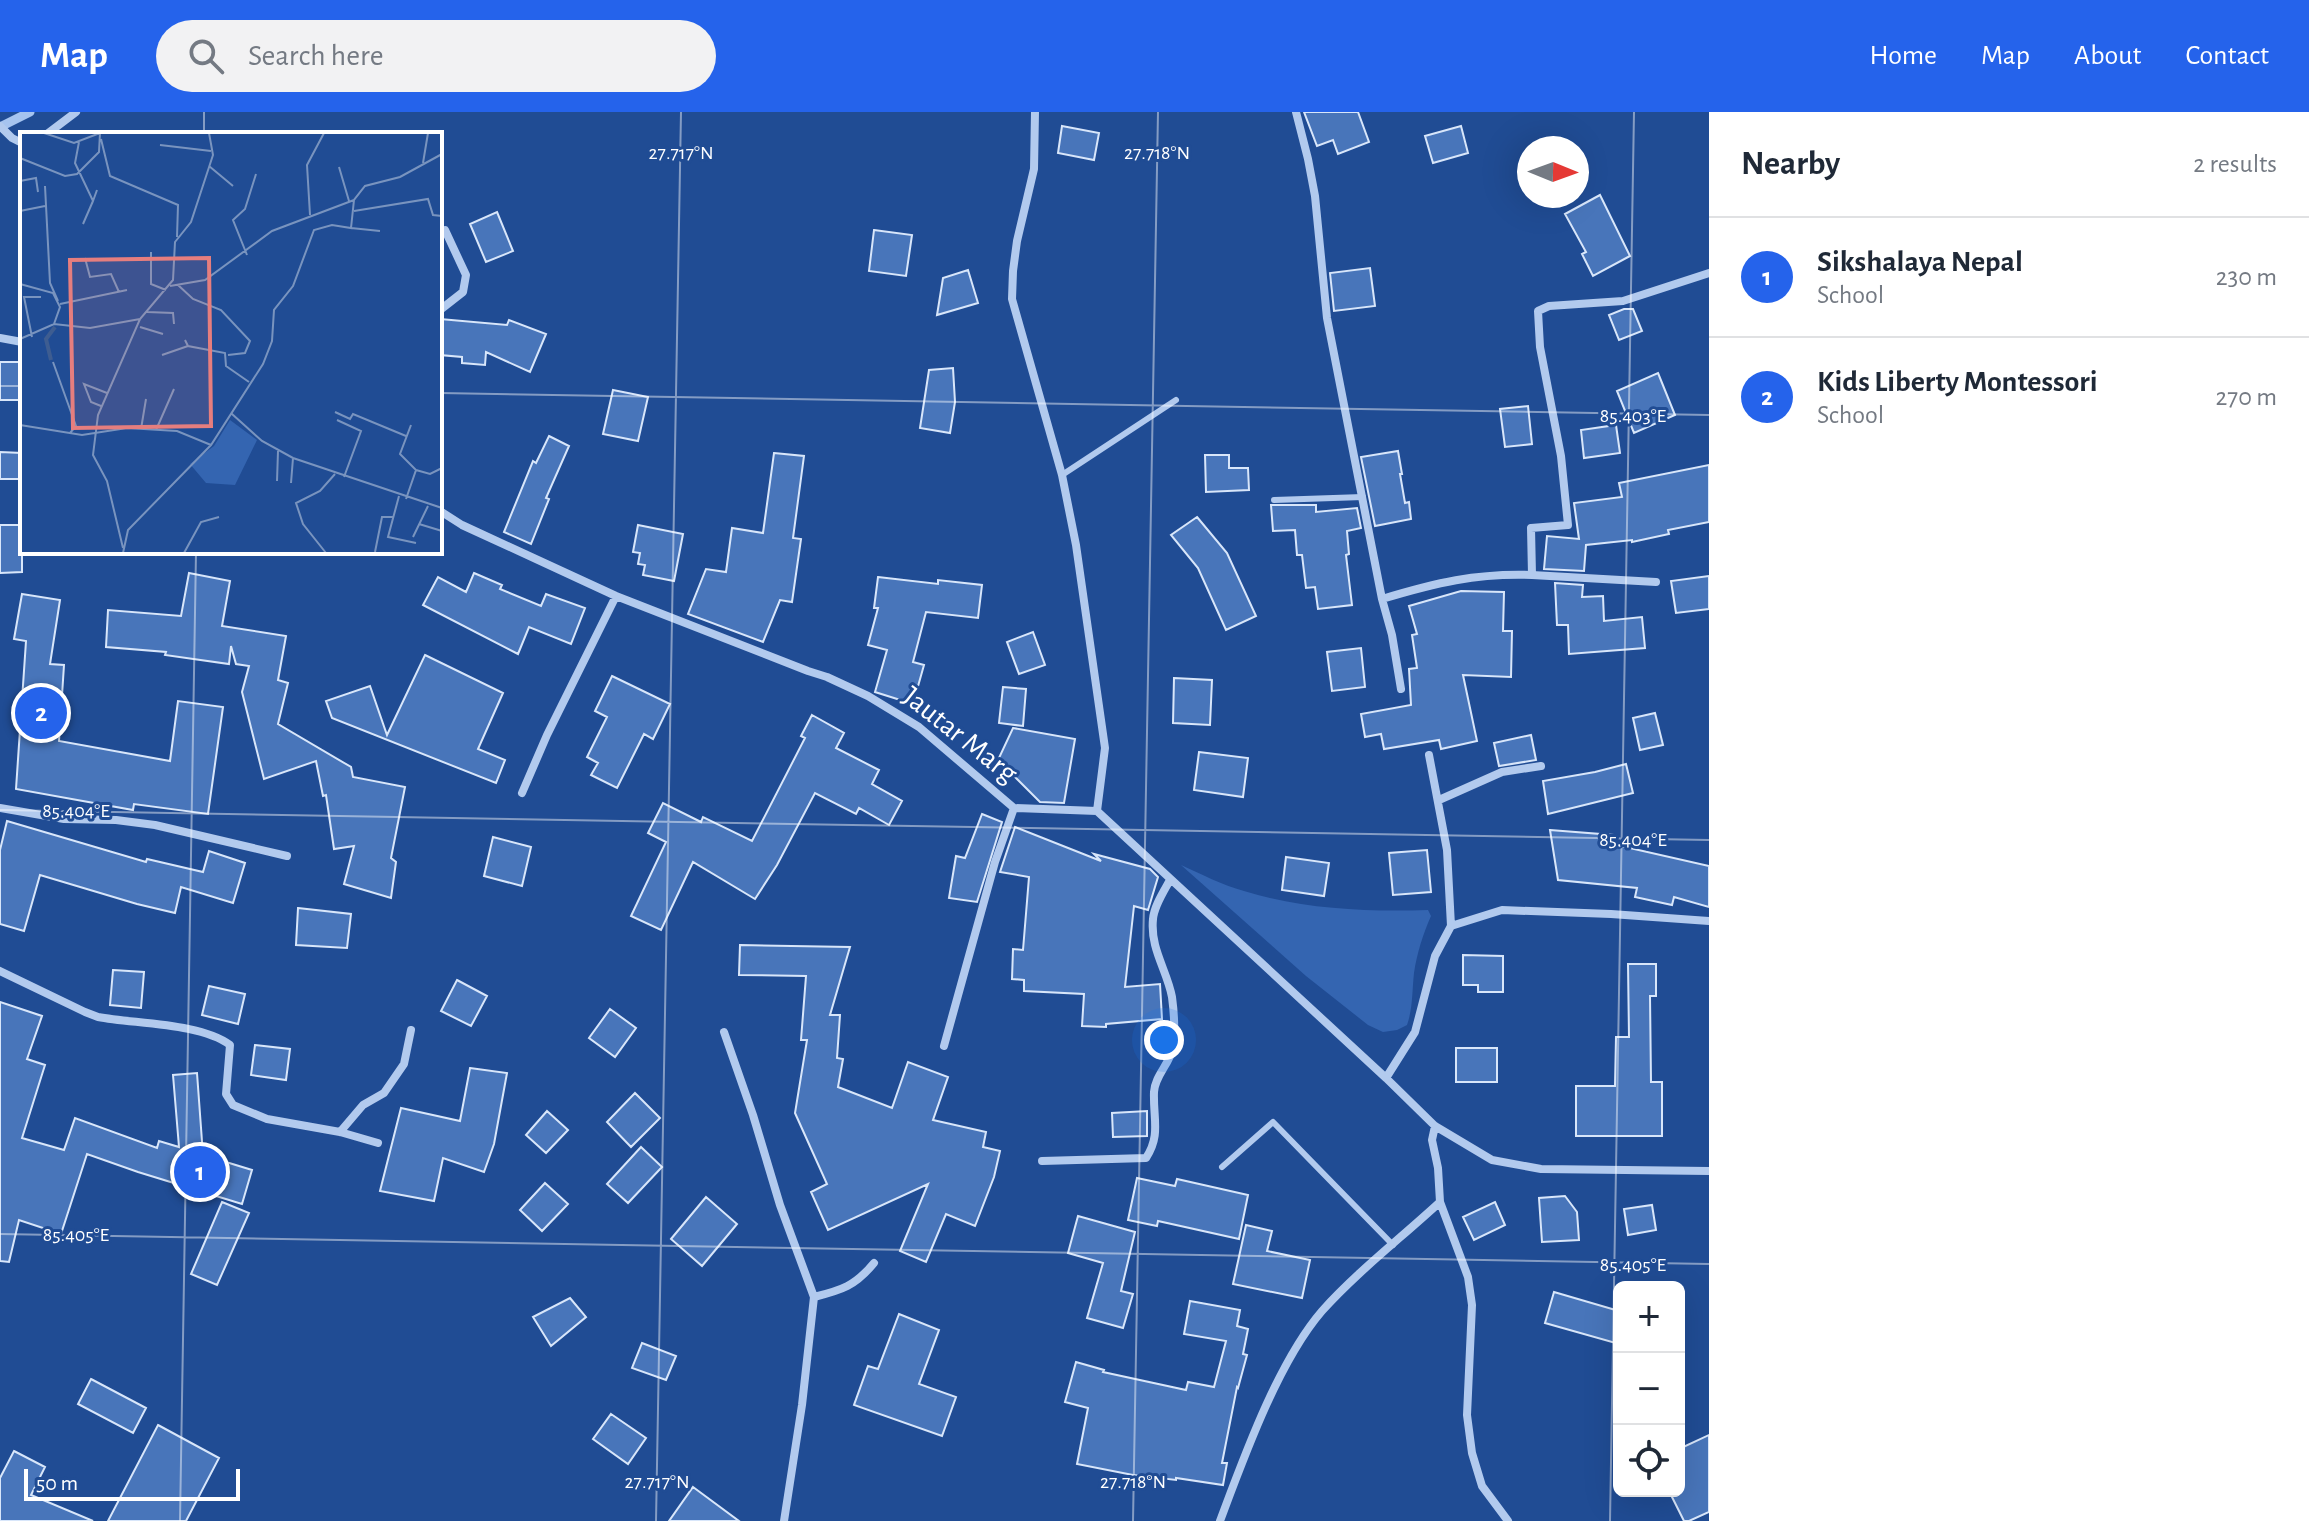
<!DOCTYPE html>
<meta charset="utf-8">
<style>
:root{--surface:#fff;--page:#f2f2f3;--text:#1f2937;--muted:#747a83;--line:#e0e1e3;--accent:#2563eb}
body{margin:0;font-family:"Alegreya Sans",sans-serif;background:var(--page);color:var(--text)}
.controls{position:absolute;right:24px;bottom:24px;display:grid;overflow:hidden;border-radius:12px;box-shadow:0 8px 32px #0002}
.controls button{width:72px;height:72px;display:grid;place-items:center;padding:0;border:0;border-bottom:2px solid var(--line);background:var(--surface);color:var(--text);font:40px sans-serif}
.compass{position:absolute;left:1517px;top:24px;width:72px;height:72px;border-radius:50%;background:var(--surface);box-shadow:0 8px 32px #0002;rotate:91deg}
.scale{position:absolute;left:24px;bottom:20px;width:216px;box-sizing:border-box;padding-left:8px;border:4px solid #fff;border-top:0;font-size:22px;line-height:28px;white-space:nowrap;color:#fff;-webkit-text-stroke:6px #204c94;paint-order:stroke}
.you{position:absolute;left:1164px;top:928px;width:28px;height:28px;margin:-20px;border:6px solid #fff;border-radius:50%;background:#1a73e8;box-shadow:0 0 0 12px #1a73e833}
.badge{display:grid;place-items:center;width:52px;height:52px;border-radius:50%;background:var(--accent);color:#fff;font-size:26px;font-weight:700}
.pin{position:absolute;translate:-50% -50%;border:4px solid #fff;box-shadow:0 2px 8px #0006}
.list{margin:0;padding:0;list-style:none}
h2{display:flex;justify-content:space-between;align-items:center;height:104px;margin:0;padding:0 32px;font-size:34px}
h2 small{font-size:26px;font-weight:400;color:var(--muted)}
.list li{display:grid;grid-template-columns:52px 1fr auto;gap:24px;align-items:center;box-sizing:border-box;height:120px;padding:0 32px;border-top:2px solid var(--line)}
.list b{display:block;font-size:30px;white-space:nowrap}
.list p{margin:0;font-size:26px;white-space:nowrap;color:var(--muted)}
.list em{font-size:26px;font-style:normal;color:var(--muted)}
.icon{flex:none;width:44px;height:44px;fill:none;stroke:currentColor;stroke-width:2;stroke-linecap:round;stroke-linejoin:round}
.map{position:relative;flex:none;width:1709px;height:1409px;overflow:hidden}
header{display:flex;align-items:center;gap:48px;box-sizing:border-box;height:112px;padding:0 40px;background:var(--accent);color:#fff}
header strong{font-size:38px}
nav{display:flex;gap:44px;margin-inline-start:auto;font-size:28px}
.search{width:560px;height:72px;background:var(--page);display:flex;align-items:center;gap:20px;box-sizing:border-box;padding:0 28px;border-radius:44px;color:var(--muted);font-size:30px}
main{display:flex}
aside{flex:1;background:var(--surface)}
.map>svg:first-child{display:block}
</style>
<header>
<strong>Map</strong>
<div class="search"><svg class="icon" aria-label="search" viewBox="0 0 24 24"><circle cx="10" cy="10" r="6"/><path d="M15 15l6 6"/></svg>Search here</div>
<nav><a>Home</a><a>Map</a><a>About</a><a>Contact</a></nav>
</header>
<main>
<div class="map">
<svg width="1709" height="1409" viewBox="0 0 1709 1409">
<rect width="100%" height="100%" fill="#204c94"/>
<!-- green -->
<path fill="#3465b1" d="M1181 753C1201 762 1222 773 1244 779 1303 797 1366 800 1428 798L1431 804C1423 822 1417 841 1414 861 1412 879 1413 896 1407 913L1397 918 1383 920 1368 913 1306 864Z"/>
<g fill="none" stroke-linecap="round" stroke-linejoin="round">
<!-- stream -->
<path stroke="#a6c4ef" stroke-width="9" d="M0 15 30 0"/>
</g>
<!-- building -->
<path fill="#4875ba" stroke="#d8e6fa" stroke-width="2" d="M1304 0H1358L1369 30 1338 42 1333 28 1317 34Z
M1062 14 1099 21 1094 48 1058 41Z
M1461 14 1468 41 1433 51 1425 24Z
M1600 83 1630 144 1593 164 1582 142 1586 140 1565 102Z
M497 100 513 139 486 150 470 112Z
M874 118 912 123 906 164 869 159Z
M1370 156 1375 194 1334 199 1330 161Z
M968 158 978 191 937 203 943 166Z
M1624 197H1633L1642 219 1619 228 1609 203Z
M440 207 507 213 509 208 546 222 530 260 486 240 485 253 462 251V245L440 243Z
M0 250H22V288H0Z
M953 256 955 290 950 321 920 316 929 258Z
M1658 261 1675 303 1634 321 1617 279Z
M613 278 648 285 638 329 603 322Z
M1528 294 1532 332 1505 335 1500 297Z
M1616 313 1620 341 1584 346 1581 318Z
M549 324 569 334 546 386 549 387 531 432 504 420 533 349 536 351Z
M1398 339 1402 362H1400L1405 391 1409 390 1411 407 1375 414 1361 345Z
M0 340 22 341V367H0Z
M774 341 804 344 793 426 801 427 792 490 780 488 763 530 688 502 706 457 726 460 732 416 763 421Z
M1205 343H1229V356H1248L1249 378 1206 380Z
M1709 353V410L1668 418 1669 422 1632 430V428L1586 433 1584 459 1544 457 1547 424 1579 427 1574 391 1622 385 1619 371Z
M1271 393H1316V400L1357 396 1361 416 1347 419 1349 442 1346 443 1352 493 1318 497 1315 475 1306 476 1302 443H1297L1295 418 1273 419Z
M1197 405 1227 441 1256 504 1226 518 1198 456 1171 423Z
M0 413H22V460L0 461Z
M638 413 683 422 674 469 643 463 645 453 638 452 640 441 633 440Z
M189 461 230 469 222 514 286 524 278 568 288 571 278 612 351 655 353 665 405 675 391 746 396 750 391 786 344 772 354 734 334 737 326 683 323 684 316 649 264 667 242 580 249 554 236 552 231 534 229 552 165 543 166 540 106 535 108 498 181 504Z
M474 461 502 473 500 477 541 494 546 482 585 496 571 532 529 515 518 542 423 493 438 465 466 480Z
M1709 464V497L1676 501 1671 469Z
M878 465 938 472V468L982 473 978 506 926 500 913 550 924 553 913 592 875 580 887 538 868 533 878 496H874Z
M1555 471 1583 473 1582 485 1603 484 1604 509 1642 505 1645 536 1569 542 1568 513H1557Z
M1461 479 1504 480 1503 519H1512L1511 565 1463 563 1477 629 1441 637 1439 628 1384 637 1381 622 1365 625 1361 602 1411 593 1409 557 1417 556 1412 523 1417 522 1409 494Z
M22 482 60 488 50 552 64 553 59 629 170 649 178 589 223 595 208 702 134 692 133 698 16 677 26 529 14 527Z
M1033 520 1045 553 1019 562 1007 530Z
M1361 536 1365 575 1332 579 1327 540Z
M425 543 503 581 478 637 505 648 496 671 332 606 326 589 370 574 387 623Z
M612 564 670 592 653 627 644 622 617 676 591 663 598 651 587 645 607 605 595 599Z
M1174 566 1212 568 1210 613 1173 611Z
M1003 575 1026 577 1023 614 999 611Z
M1655 601 1663 633 1640 638 1633 606Z
M812 603 844 621 836 636 879 658 872 672 902 689 889 713 859 696 856 702 815 681 777 753 755 787 693 750 661 818 631 804 666 730 648 721 663 691 701 710 703 705 752 729 805 626 801 624Z
M1013 616 1075 627 1064 691 1040 690 998 648Z
M1531 623 1536 648 1499 654 1494 631Z
M1199 640 1248 646 1243 685 1194 678Z
M1626 652 1633 681 1548 702 1543 669 1595 660Z
M982 702 1002 710 977 790 949 786 956 744 965 746Z
M7 709 146 750 147 747 203 760 209 739 245 751 233 791 181 775 175 801 137 792 40 763 24 819 0 812V738Z
M1015 715 1101 749 1094 742 1150 757 1158 765 1148 798 1134 794 1125 875 1160 872 1162 907 1106 912V915L1082 914 1084 882 1024 879V868L1012 867 1013 837 1023 838 1029 765 1000 760Z
M1550 718 1613 723 1612 732 1709 754V795L1674 785 1672 793 1635 785 1637 776 1558 768Z
M493 725 531 735 522 774 484 764Z
M1427 738 1431 780 1393 783 1389 741Z
M1286 745 1329 751 1324 784 1282 778Z
M298 796 351 802 347 836 296 833Z
M740 833 850 835 830 903H840L837 946 843 947 838 975 892 996 908 950 948 965 933 1008 986 1020 983 1035 1000 1039 994 1065 975 1114 946 1102 926 1150 900 1139 928 1072 828 1118 811 1080 827 1072 795 1001 807 928H801L806 864 739 863Z
M1463 843 1503 844V880H1478V873H1463Z
M1628 852H1656V884H1650L1651 970H1662V1024H1576V974H1615L1616 925H1629Z
M113 858 144 860 141 896 110 893Z
M457 868 487 884 471 914 441 899Z
M209 874 245 882 238 912 202 903Z
M0 890 42 904 27 947 45 953 22 1026 64 1038 75 1006 157 1036 159 1029 179 1035 173 963 197 961 203 1043 252 1058 242 1092 138 1060 87 1042 61 1122 19 1108 9 1150 0 1149Z
M610 897 636 916 615 945 589 926Z
M255 933 290 937 286 968 251 963Z
M1456 936H1497V970H1456Z
M470 956 507 961 494 1032 484 1060 443 1046 434 1089 380 1079 401 996 460 1009Z
M635 981 660 1006 631 1035 607 1010Z
M547 999 568 1018 546 1041 526 1023Z
M1147 999V1024L1113 1025 1112 1001Z
M641 1035 662 1055 628 1091 607 1072Z
M1137 1066 1175 1074 1177 1067 1248 1083 1239 1127 1158 1109 1157 1114 1128 1108Z
M545 1071 568 1092 542 1119 520 1098Z
M1565 1084 1577 1100 1579 1128 1542 1130 1539 1086Z
M706 1085 737 1112 702 1154 671 1127Z
M222 1090 249 1101 217 1173 191 1162Z
M1495 1090 1505 1113 1474 1128 1463 1105Z
M1652 1093 1656 1118 1628 1123 1624 1097Z
M1078 1104 1135 1120 1121 1179 1133 1182 1123 1216 1087 1206 1103 1151 1068 1141Z
M1246 1113 1272 1119 1267 1139 1310 1148 1302 1186 1233 1172Z
M1554 1180 1619 1199V1232L1545 1211Z
M570 1186 586 1205 551 1234 533 1205Z
M1190 1189 1240 1198 1237 1214 1248 1217 1243 1242 1247 1243 1238 1276 1237 1275 1222 1351H1227L1223 1373 1176 1366V1368L1133 1363 1077 1352 1088 1296 1065 1290 1076 1250 1104 1258 1103 1260 1186 1278 1188 1270 1214 1275 1226 1229 1184 1222Z
M899 1202 939 1218 919 1272 956 1285 942 1324 854 1293 868 1254 878 1257Z
M642 1231 676 1244 666 1268 632 1256Z
M91 1267 146 1296 133 1321 78 1292Z
M611 1302 646 1326 628 1352 593 1327Z
M158 1313 219 1346 186 1409H108Z
M1709 1323V1400L1689 1409H1684L1669 1379H1679V1337Z
M14 1339 45 1355 31 1383 93 1409H0V1366Z
M693 1375 739 1409H669Z"/>
<g fill="none" stroke-linecap="round" stroke-linejoin="round">
<!-- lane -->
<path stroke="#b2caee" stroke-width="6" d="M1062 363 1176 288
M1274 388 1363 385
M1222 1055 1273 1010 1393 1133"/>
<!-- street -->
<path stroke="#b2caee" stroke-width="8" d="M1035 0 1034 57 1017 129 1013 159 1012 187 1062 363 1076 433 1105 636 1097 699
M1296 0 1308 47 1315 84 1327 206 1382 487 1392 523 1401 577
M0 14 12 26 22 31
M47 22 76 0
M440 120 445 118 466 163 463 180 440 198
M0 226 22 230
M440 399 462 413 616 484 808 559 827 565 868 584 919 615 1014 696 1097 699 1386 966 1435 1014 1492 1048 1541 1057 1709 1059
M1532 463 1656 470
M1382 487C1435 471 1476 461 1532 463L1531 416 1568 413 1561 344 1540 235 1538 199 1549 194 1623 189 1709 161
M1429 643 1447 738 1451 814
M522 681 547 623 616 484
M1439 688 1502 660 1541 654
M0 696 64 707 116 708 155 713 287 744
M0 859 85 900 98 905C135 912 201 911 230 933L226 982 233 993 267 1007 340 1020 378 1031
M724 920 753 1003 780 1093 814 1185
M944 934 995 750 1014 696
M1386 966 1415 920 1435 844 1451 814 1502 798 1611 802 1709 809
M1435 1014 1432 1028 1438 1056 1440 1090 1468 1165 1472 1193 1467 1303 1472 1341 1482 1374 1508 1409
M340 1020 363 993 384 981 404 952 411 918
M1042 1049 1146 1046C1161 1023 1153 1007 1154 980 1155 963 1170 952 1173 935 1175 920 1174 900 1172 885 1167 858 1150 837 1153 807 1154 794 1164 779 1170 768
M784 1409 802 1293 814 1185C842 1178 855 1174 874 1151
M1220 1409C1244 1345 1278 1250 1322 1199 1357 1160 1401 1126 1440 1090"/>
</g>
<!-- ticks -->
<path fill="none" stroke="#fff" stroke-width="2" stroke-opacity="0.45" d="M204 22V0M0 274H22M440 281 1709 303M0 698 1709 728M0 1122 1709 1152M180 1409 196 440M656 1409 681 0M1133 1409 1158 0M1610 1409 1634 0"/>
<g text-anchor="middle" dominant-baseline="central" stroke-width="6" stroke-linejoin="round" paint-order="stroke">
<!-- street labels -->
<g font-size="30" fill="#fff" stroke="#204c94">
<text transform="translate(960 623) rotate(38)">Jautar Marg</text>
</g>
</g>
<!-- overview -->
<g transform="translate(20 20)">
<rect width="422" height="422" fill="#204c94"/>
<path d="M210 288 237 308 215 353 186 351 170 332 194 314Z" fill="#3465b1"/>
<path fill="none" stroke="#3e5d91" stroke-width="4" d="M31 228 26 207 35 195"/>
<path fill="none" stroke="#7994bf" stroke-width="2" d="M24 1 54 11 80 1M81 7 90 44 158 73 157 105M59 10 55 31 73 69 77 58M140 13 191 19M0 26 45 44 57 42 79 20 80 1M403 31 408 1M189 34 213 54M319 35 329 69M0 49 16 46 18 60M25 54 30 151 38 169M0 79 25 74M334 79 408 67 413 83 422 84M290 83 287 33 304 1M63 92 73 69M331 96 360 99M131 120V152L146 158M227 123 213 88 225 77 236 42M65 126 70 145 91 142 99 160M0 152 33 161 40 175 34 192M158 153 173 167 201 178 230 209 225 221 208 223M150 154 185 148 252 99 334 68M40 172 107 158M127 180 153 181 154 192M120 195 143 202M12 205 4 165H21M0 207 34 192 70 196 120 187M165 208 168 214 205 221 206 234 229 250M142 223 168 214M33 230 56 294 50 301M81 274 71 270 64 252 87 261M315 280 330 287 333 282 386 304M212 282 242 309 273 326 422 376M317 288 341 299 324 345M0 293 62 303 107 296 157 299 191 313M121 297 126 267M136 298 154 257M396 338 410 342 422 336M257 349 258 319M271 351 273 326M379 364 368 405 396 411M386 367 396 338 380 322 391 293M399 392 422 399M393 405 408 374M103 416 87 349 73 323 78 283 120 187 153 148 155 110 171 90 193 23 189 1M355 420 362 385H374M103 421 108 398 191 313 243 232 252 209 254 178 273 154 294 98 312 93 331 96 334 68 345 54 380 45 422 22M164 421 181 390 199 385M306 421 283 392 276 371 300 359 315 342"/>
<path fill="#e67e7e" fill-opacity="0.15" stroke="#e67e7e" stroke-width="4" d="M189 126 191 294 53 296 50 128Z"/>
<rect width="422" height="422" fill="none" stroke="#fff" stroke-width="4"/>
</g>
<g font-size="20" text-anchor="middle" fill="#fff" stroke="#204c94" stroke-width="6" stroke-linejoin="round" paint-order="stroke">
<text x="681" y="47">27.717°N</text>
<text x="1157" y="47">27.718°N</text>
<text x="1633" y="310">85.403°E</text>
<text x="76" y="705">85.404°E</text>
<text x="1633" y="734">85.404°E</text>
<text x="76" y="1129">85.405°E</text>
<text x="1633" y="1159">85.405°E</text>
<text x="657" y="1376">27.717°N</text>
<text x="1133" y="1376">27.718°N</text>
</g>
</svg>
<div class="controls">
<button>+</button>
<button>−</button>
<button><svg class="icon" aria-label="locate" viewBox="0 0 24 24"><circle cx="12" cy="12" r="6"/><path d="M12 2v4M12 18v4M2 12h4M18 12h4"/></svg></button>
</div>
<svg class="compass" viewBox="-18 -18 36 36"><path d="M0-13l5 13h-10z" fill="#e53935"/><path d="M0 13l5-13h-10z" fill="#747a83"/></svg>
<div class="scale">50 m</div>
<div class="you"></div>
<div class="pin badge" style="left:200px;top:1060px">1</div>
<div class="pin badge" style="left:41px;top:601px">2</div>
</div>
<aside>
<h2>Nearby<small>2 results</small></h2>
<ul class="list">
<li><span class="badge">1</span><div><b>Sikshalaya Nepal</b><p>School</p></div><em>230 m</em></li>
<li><span class="badge">2</span><div><b>Kids Liberty Montessori</b><p>School</p></div><em>270 m</em></li>
</ul>
</aside>
</main>
